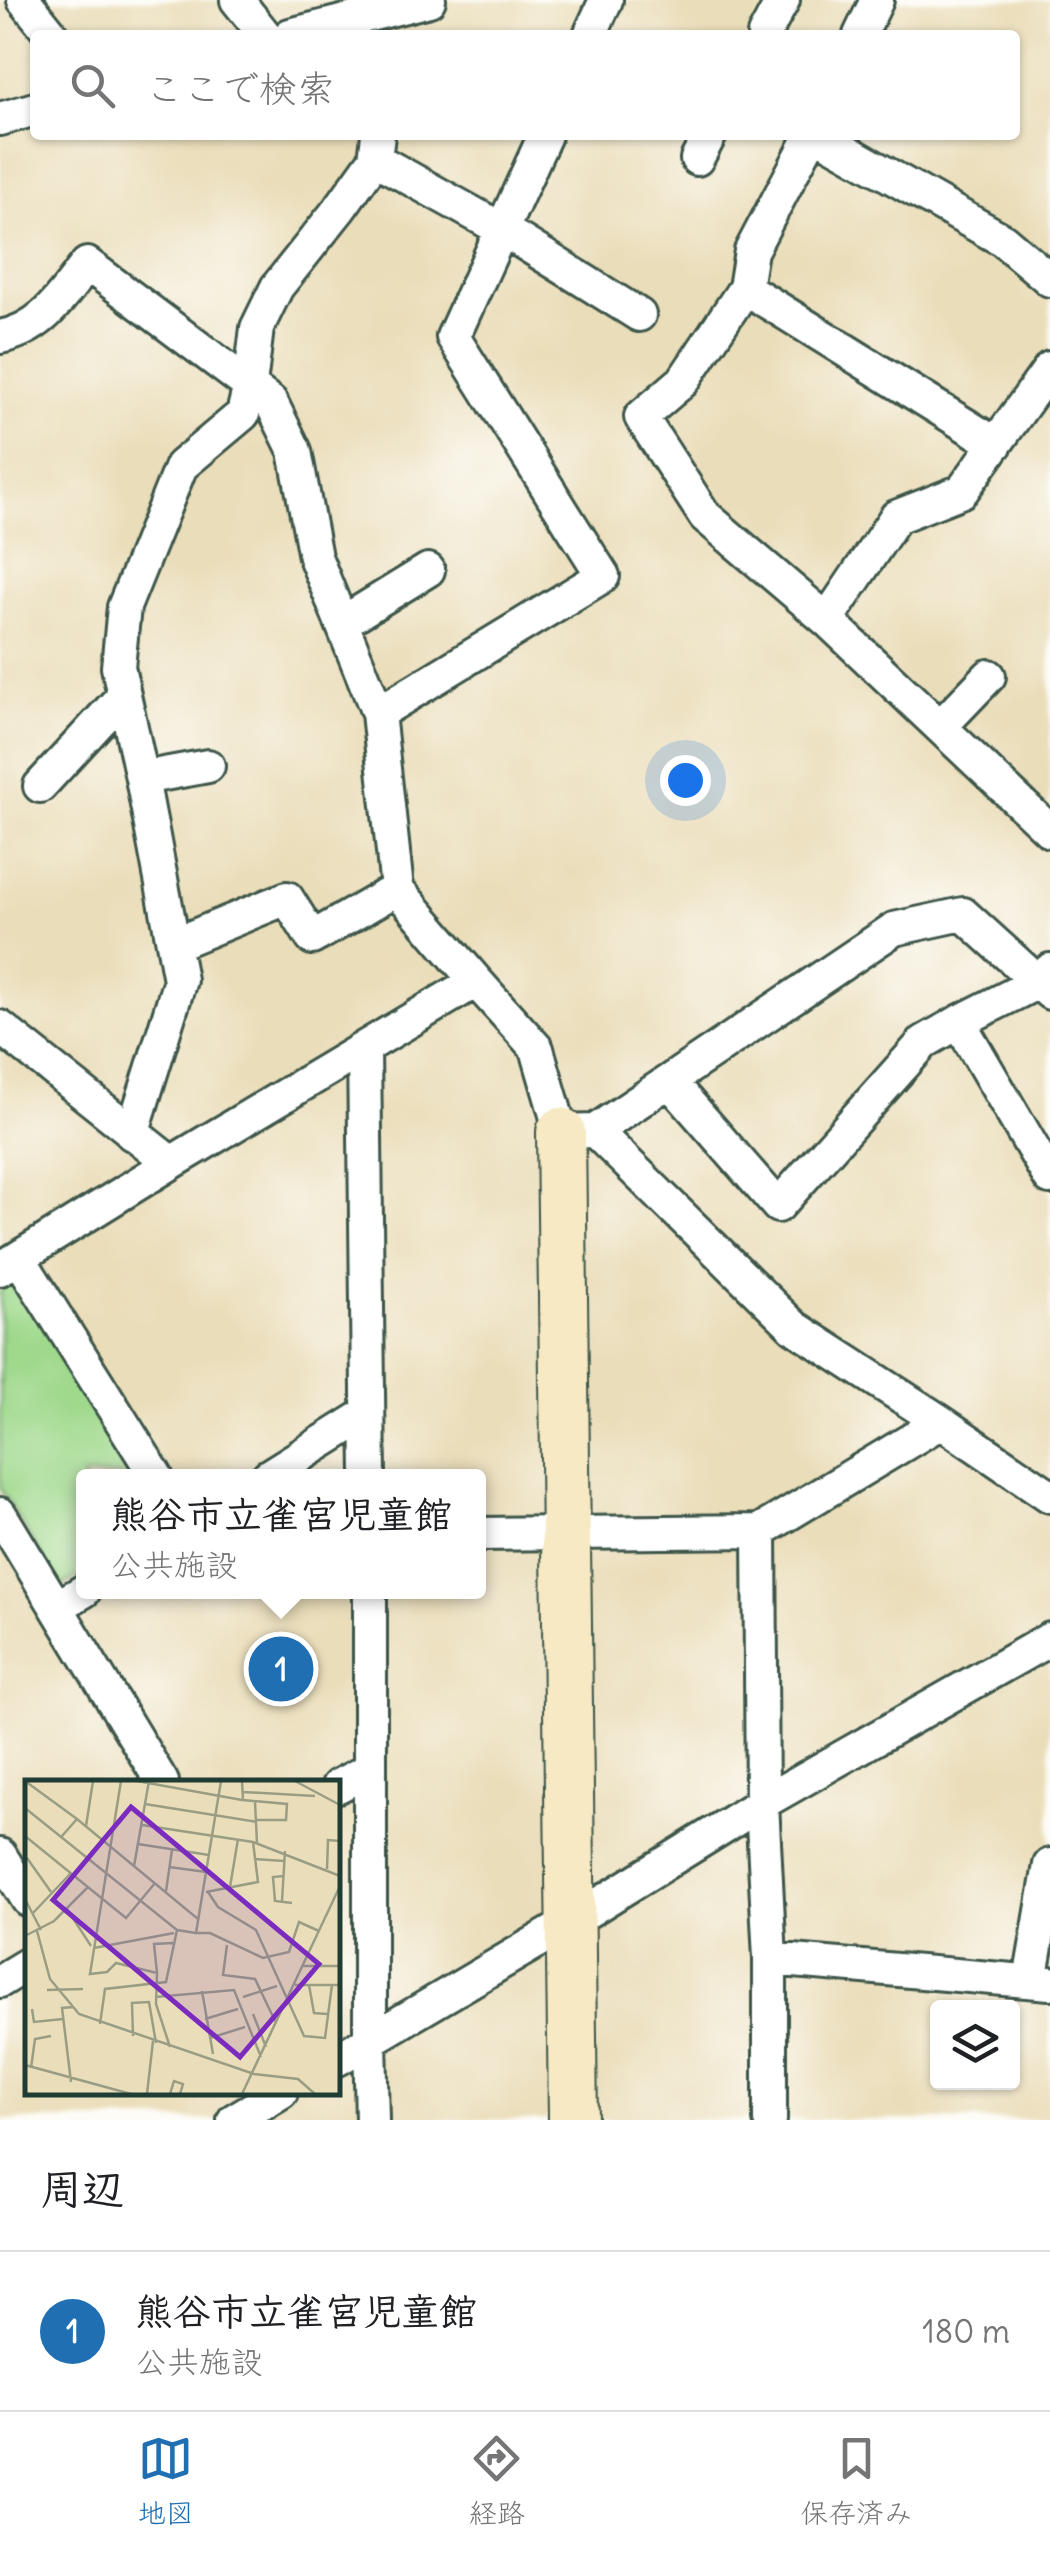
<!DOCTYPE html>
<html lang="ja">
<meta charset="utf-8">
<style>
:root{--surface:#fff;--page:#f6f6f6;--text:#202124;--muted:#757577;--line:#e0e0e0;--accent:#1f6fb2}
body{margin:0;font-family:Delius,"Klee One",sans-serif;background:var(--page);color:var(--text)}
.controls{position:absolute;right:30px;bottom:30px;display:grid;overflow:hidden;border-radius:10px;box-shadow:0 2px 8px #0004}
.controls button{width:90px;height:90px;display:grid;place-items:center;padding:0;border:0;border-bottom:2px solid var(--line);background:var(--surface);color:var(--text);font:50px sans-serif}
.you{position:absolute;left:685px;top:780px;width:35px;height:35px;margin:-25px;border:8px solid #fff;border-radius:50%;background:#1a73e8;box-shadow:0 0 0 15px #1a73e833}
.badge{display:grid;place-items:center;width:65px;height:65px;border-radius:50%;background:var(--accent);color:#fff;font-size:32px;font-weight:700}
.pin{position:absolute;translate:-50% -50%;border:5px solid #fff;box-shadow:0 2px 10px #0006}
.popup{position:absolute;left:76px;top:1469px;width:410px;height:130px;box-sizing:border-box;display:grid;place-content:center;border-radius:10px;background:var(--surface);filter:drop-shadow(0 2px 8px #0005);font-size:32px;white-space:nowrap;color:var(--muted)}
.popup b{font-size:38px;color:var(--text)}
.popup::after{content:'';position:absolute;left:50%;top:100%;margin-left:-20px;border:20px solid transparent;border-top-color:var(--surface)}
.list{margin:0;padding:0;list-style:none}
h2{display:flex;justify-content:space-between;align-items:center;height:130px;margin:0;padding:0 40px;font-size:42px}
h2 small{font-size:32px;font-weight:400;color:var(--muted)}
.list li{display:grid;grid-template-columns:65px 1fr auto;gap:30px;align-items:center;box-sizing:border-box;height:160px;padding:0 40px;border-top:2px solid var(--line)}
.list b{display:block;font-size:38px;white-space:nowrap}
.list p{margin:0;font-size:32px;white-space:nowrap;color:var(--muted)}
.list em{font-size:32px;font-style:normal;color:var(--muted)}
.icon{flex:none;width:55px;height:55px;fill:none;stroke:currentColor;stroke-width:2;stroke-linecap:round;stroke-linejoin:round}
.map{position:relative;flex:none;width:1050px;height:2120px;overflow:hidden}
.search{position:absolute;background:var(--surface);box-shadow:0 2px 8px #0004;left:30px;right:30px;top:30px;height:110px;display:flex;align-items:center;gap:25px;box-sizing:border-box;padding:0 35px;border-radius:10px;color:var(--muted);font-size:38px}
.sheet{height:290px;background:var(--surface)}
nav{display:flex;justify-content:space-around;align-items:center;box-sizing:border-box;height:140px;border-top:2px solid var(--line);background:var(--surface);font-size:28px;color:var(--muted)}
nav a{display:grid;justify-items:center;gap:5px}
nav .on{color:var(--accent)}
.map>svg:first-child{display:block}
</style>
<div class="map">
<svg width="1050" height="2120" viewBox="0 0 1050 2120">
<rect width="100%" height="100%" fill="#fdfcf7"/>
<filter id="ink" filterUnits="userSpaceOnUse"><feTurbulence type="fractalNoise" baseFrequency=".01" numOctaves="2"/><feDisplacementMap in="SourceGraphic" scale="20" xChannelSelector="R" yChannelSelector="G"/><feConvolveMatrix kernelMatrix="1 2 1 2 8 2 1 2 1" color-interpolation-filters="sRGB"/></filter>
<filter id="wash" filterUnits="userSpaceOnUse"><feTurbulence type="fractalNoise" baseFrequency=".0048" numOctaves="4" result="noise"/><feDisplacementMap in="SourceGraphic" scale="40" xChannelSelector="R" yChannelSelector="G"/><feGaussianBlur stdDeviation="2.25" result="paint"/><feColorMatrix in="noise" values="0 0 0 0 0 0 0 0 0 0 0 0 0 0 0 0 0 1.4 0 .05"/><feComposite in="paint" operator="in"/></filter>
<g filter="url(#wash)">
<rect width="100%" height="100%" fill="#eaddb9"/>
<!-- green -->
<path fill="#9fd98c" stroke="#5f8b60" stroke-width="2.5" d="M26 1269 145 1476H84L83 1573 60 1587 0 1488V1285Z"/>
</g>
<g filter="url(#ink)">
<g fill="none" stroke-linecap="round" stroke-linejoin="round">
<!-- street casing -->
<g stroke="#3d5548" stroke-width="38">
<path id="street" d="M24 0 52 35
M237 0 265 35
M290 35 429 0
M590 35 606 0
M764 35 783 0
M860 35 877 0
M0 119 35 109
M812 135 751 251 745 288 683 381 641 417 705 516 827 620 1050 831
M818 135 1003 240 1050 280
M375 159 503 230 639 315
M697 159 710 135
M745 288 996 444
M0 337C43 329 61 297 87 264L271 402 295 451 315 557 378 713 397 889 476 981
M827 620 896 517 962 491 1050 368
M342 623 428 570
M378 713 603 576 453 337 545 135
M940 727 989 676
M142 778 208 766
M40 786 124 695
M175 944 287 898 312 938 397 889
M1050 970 1038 982 959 1022 1050 1178
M0 1027 171 1163
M364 1049 369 1476
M670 1082 778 1206 924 1042 959 1022
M595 1131 794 1327 941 1422 1050 1496
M132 1134 180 980 142 778 118 667 124 607 181 466 243 414 250 385 257 328 277 287 340 208 375 159 378 135
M19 1258 156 1476
M0 1269 171 1163 476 981 537 1049 561 1132 595 1131 894 929 963 914 1050 993
M268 1476 367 1414
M0 1514 162 1782
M760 1531 941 1422
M478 1534 760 1531 762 1803 770 1959V2120
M370 1592V2040L372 2120
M57 1607 84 1591
M338 1786 370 1769
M0 1855 28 1900
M770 1959 1050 1983
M0 1981 28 1964
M1030 1981 1050 1865
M338 2059 572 1921 762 1803 1050 1639
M234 2120 281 2092"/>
</g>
<!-- secondary casing -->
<g stroke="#3d5548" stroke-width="52">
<path id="secondary" d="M561 1132 573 2120"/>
</g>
<!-- street -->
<use href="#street" stroke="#fff" stroke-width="32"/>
<!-- secondary -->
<use href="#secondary" stroke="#f6e9c3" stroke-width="48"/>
</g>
</g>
<!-- overview -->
<g transform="translate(25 1780)">
<rect width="315" height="315" fill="#eaddb9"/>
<path fill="none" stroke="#999d84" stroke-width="2.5" d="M0 1 52 39M96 1 65 194 82 192 91 183 132 193 131 224 145 267M112 1 217 20M217 1 218 20 262 24 261 40H232M270 1 315 25M218 12 290 16M230 22 232 63M120 24 232 42M0 28 152 150 171 153 196 1M117 45 228 62 315 96M61 46 68 1M0 56 101 138 130 103M37 56 52 39 173 139M113 64 184 75M2 78 26 112M229 79 259 81M109 86 124 1M144 87 181 92M302 89 303 60 315 61M258 96 248 97 250 121 267 123M205 107 213 59M141 111 147 70M181 112 233 102 228 62M183 112 193 127 231 150 279 256 300 258 307 205M0 119 16 150M257 121 260 71M42 129 66 166M8 133 46 93M12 151 25 199 54 234 229 294 273 299 290 314M171 153H185L238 178 264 172 274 142 294 151M0 156 29 141 63 107M202 165 198 195 230 199 251 243M69 168 149 153M278 186H315M132 193 129 164 148 163M270 205H315M284 205 289 233 302 234M22 210 58 209M177 211 188 274M130 217 209 210 236 277M218 217 252 206M7 229 9 242 38 239M228 234 241 267M180 239 213 229M75 244 80 209 141 202 152 150M108 256 107 223 124 222 131 263M185 258 220 247M0 285 106 314M6 288 10 259 26 256M46 302 37 228 48 227M122 314 128 261M145 314 149 301 158 304 155 314M217 314 315 106"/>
<path fill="#7b2cbf" fill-opacity="0.15" stroke="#7b2cbf" stroke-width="5" d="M106 27 294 184 215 277 28 120Z"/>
<rect width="315" height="315" fill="none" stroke="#1f3d34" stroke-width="5"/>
</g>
</svg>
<div class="controls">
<button><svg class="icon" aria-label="layers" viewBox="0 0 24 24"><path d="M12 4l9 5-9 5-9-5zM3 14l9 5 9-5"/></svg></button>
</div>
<div class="you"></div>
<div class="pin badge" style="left:281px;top:1669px">1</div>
<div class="popup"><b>熊谷市立雀宮児童館</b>公共施設</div>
<div class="search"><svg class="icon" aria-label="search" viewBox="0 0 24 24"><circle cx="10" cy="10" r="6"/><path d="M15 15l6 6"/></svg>ここで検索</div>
</div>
<section class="sheet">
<h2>周辺<small></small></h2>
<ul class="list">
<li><span class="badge">1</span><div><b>熊谷市立雀宮児童館</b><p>公共施設</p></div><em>180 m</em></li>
</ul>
</section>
<nav>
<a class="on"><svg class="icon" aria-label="map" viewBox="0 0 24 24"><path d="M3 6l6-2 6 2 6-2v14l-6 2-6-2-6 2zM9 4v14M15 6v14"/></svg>地図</a>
<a><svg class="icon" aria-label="directions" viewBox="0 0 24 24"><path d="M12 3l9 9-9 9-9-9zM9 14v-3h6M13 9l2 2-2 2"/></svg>経路</a>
<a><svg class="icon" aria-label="saved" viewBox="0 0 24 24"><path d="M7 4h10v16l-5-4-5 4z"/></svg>保存済み</a>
</nav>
